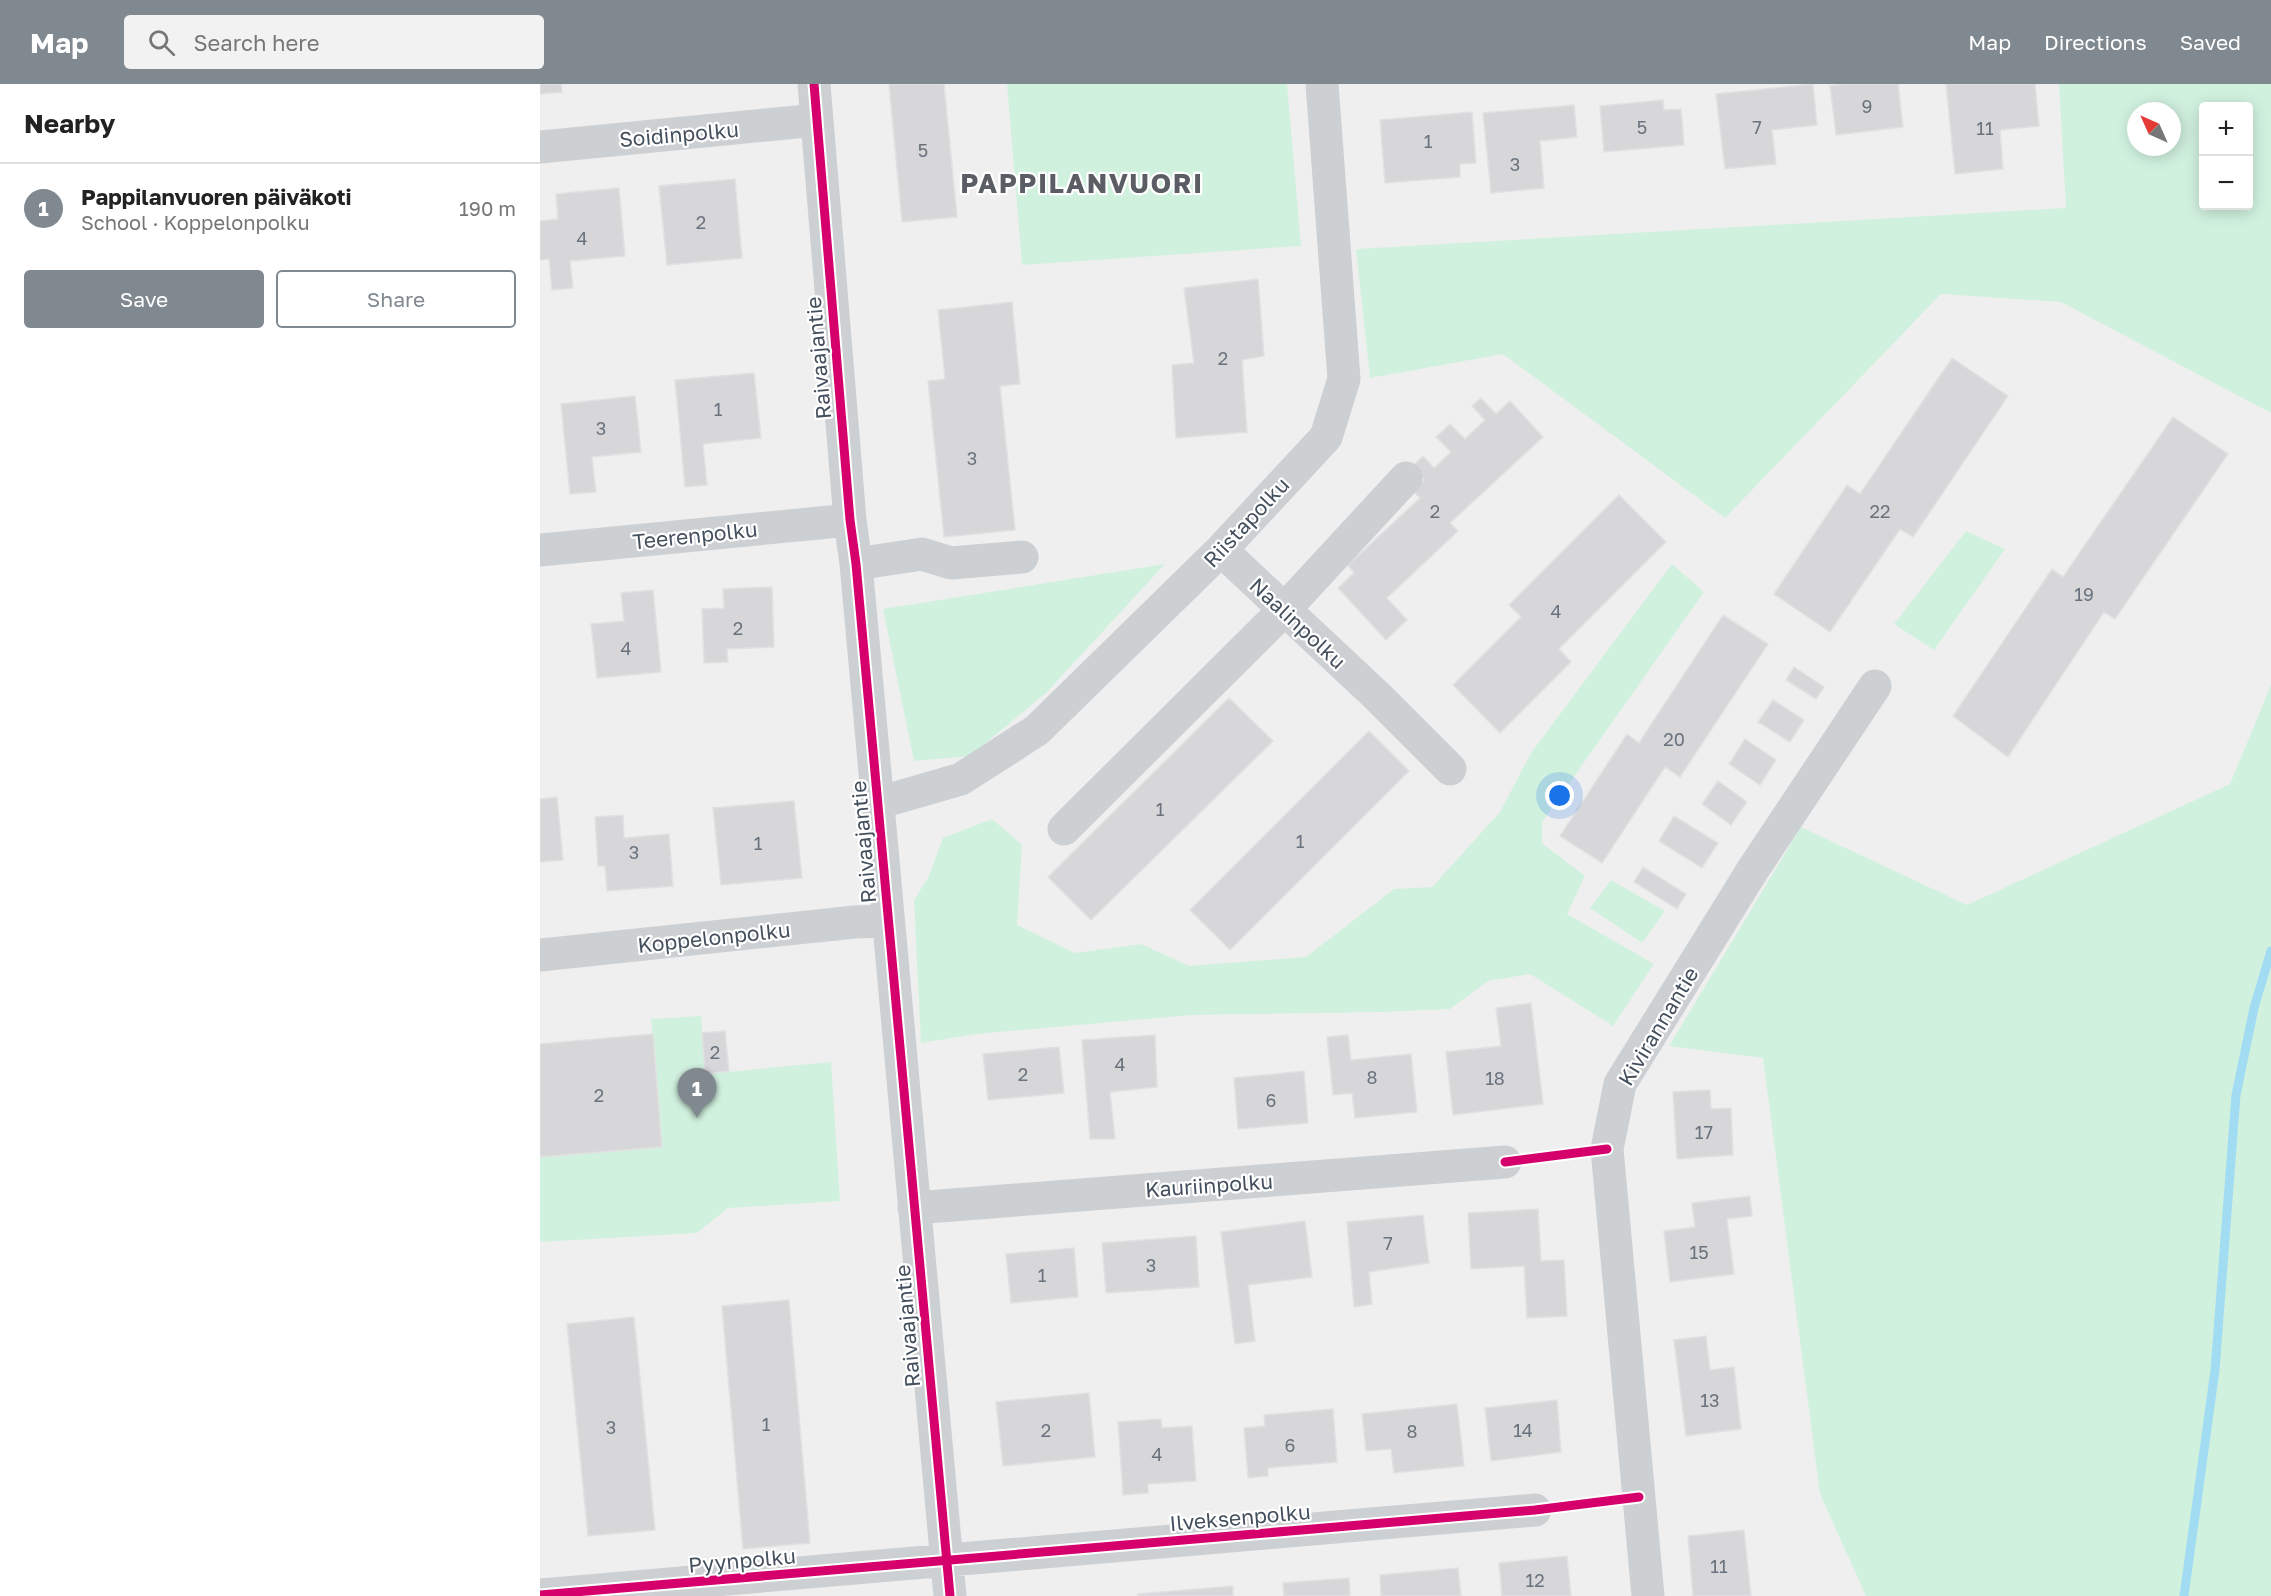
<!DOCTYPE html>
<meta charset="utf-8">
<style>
:root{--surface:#fff;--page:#f2f2f2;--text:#222;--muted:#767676;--line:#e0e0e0;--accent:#808890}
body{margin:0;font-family:"Golos Text",sans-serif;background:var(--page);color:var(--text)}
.controls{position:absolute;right:18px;top:18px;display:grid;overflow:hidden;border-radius:6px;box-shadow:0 3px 15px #0003}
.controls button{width:54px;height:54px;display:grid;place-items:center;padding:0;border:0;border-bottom:2px solid var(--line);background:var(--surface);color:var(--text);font:30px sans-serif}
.compass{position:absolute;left:1587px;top:18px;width:54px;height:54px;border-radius:50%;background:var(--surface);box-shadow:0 3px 15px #0003;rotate:315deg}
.you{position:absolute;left:1020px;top:712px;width:21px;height:21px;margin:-15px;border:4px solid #fff;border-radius:50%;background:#1a73e8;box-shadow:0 0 0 9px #1a73e833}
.badge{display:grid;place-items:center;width:39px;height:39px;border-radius:50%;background:var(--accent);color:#fff;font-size:20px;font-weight:700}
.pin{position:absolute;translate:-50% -50px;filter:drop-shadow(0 2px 3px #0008)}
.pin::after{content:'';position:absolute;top:32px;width:21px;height:18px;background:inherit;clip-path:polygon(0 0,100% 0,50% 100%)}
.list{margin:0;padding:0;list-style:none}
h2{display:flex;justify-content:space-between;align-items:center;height:78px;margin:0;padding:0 24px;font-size:26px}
h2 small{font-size:20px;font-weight:400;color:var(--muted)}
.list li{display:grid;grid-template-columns:39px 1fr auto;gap:18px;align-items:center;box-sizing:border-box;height:90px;padding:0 24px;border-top:2px solid var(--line)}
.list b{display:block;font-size:22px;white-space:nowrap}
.list p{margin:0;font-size:20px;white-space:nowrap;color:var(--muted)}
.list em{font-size:20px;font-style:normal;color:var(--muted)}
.actions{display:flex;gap:12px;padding:18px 24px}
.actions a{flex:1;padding:14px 0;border:2px solid var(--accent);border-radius:6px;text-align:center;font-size:21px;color:var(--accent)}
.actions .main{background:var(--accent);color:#fff}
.icon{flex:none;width:33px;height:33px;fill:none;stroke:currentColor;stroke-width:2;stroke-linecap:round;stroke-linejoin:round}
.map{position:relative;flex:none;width:1731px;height:1512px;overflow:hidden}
header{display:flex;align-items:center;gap:36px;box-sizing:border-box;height:84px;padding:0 30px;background:var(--accent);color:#fff}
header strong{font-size:28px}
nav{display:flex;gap:33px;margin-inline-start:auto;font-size:21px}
.search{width:420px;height:54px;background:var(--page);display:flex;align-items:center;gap:15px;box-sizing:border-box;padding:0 21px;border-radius:6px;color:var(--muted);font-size:22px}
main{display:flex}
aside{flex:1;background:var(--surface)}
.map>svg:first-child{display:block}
</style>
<header>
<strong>Map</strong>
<div class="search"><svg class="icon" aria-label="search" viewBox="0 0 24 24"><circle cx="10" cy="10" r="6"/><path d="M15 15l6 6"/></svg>Search here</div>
<nav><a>Map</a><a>Directions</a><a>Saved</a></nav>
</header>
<main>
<aside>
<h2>Nearby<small></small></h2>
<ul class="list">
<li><span class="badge">1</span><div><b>Pappilanvuoren päiväkoti</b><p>School · Koppelonpolku</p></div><em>190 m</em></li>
</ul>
<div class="actions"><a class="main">Save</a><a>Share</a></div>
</aside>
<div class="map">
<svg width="1731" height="1512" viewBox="0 0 1731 1512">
<rect width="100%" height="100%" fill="#f0efef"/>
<!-- green -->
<path fill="#d1f1df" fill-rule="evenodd" d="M467 0H747L761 162 482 181Z
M1519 0H1731V329L1521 218 1401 210 1185 434 963 270 830 294 816 165 1526 124ZM1664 22H1708V122H1664ZM1596 27H1632V63H1596Z
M1426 447 1465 465 1394 566 1354 540Z
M625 480 506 609 430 672 374 677 343 525Z
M1132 480 1164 508 1002 738V759L1045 792 1027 830 1114 880 1073 942 990 890 948 897 910 925 841 928 652 931 436 950 381 959 374 816 388 794 403 754 452 735 482 761 477 841 535 869 601 860 649 882 766 873 854 805 892 803 960 728 991 669Z
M1731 601V1512H1326L1280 1410 1223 974 1129 962 1261 743 1427 821 1690 700Z
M1071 796 1125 827 1102 859 1050 824Z
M161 932 166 990 291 978 300 1117 188 1124 157 1149 0 1158V1073L122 1063 111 935Z"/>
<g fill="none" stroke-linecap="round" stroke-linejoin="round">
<!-- stream -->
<path stroke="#a2dcf2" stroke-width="9" d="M1644 1512 1675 1286 1696 1011 1714 924 1731 867"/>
</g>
<!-- building -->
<path fill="#d7d7d9" stroke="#e1e1e2" stroke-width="1.5" d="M0 0H21L22 8 0 10Z
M349 0H404L417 133 362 138Z
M1273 0 1277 41 1232 46 1236 80 1185 85 1176 10Z
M1305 0H1358L1363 43 1296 51 1290 2Z
M1406 0H1495L1499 42 1460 46 1463 85 1415 90Z
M1123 16 1124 26 1141 25 1144 61 1064 68 1060 22Z
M1034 21 1037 53 1000 57 1004 104 951 109 943 29Z
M932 28 936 79 920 80V93L845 99 840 36Z
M195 95 202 174 127 181 119 102Z
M79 104 85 172 30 177 33 204 12 206 9 175 0 176V137L18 135 16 110Z
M718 195 724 272 702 276 707 348 636 354 632 281 654 279 644 204Z
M472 218 480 300 460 302 475 446 404 453 388 297 405 295 398 226Z
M1412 274 1468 312 1373 453 1360 445 1290 548 1234 510 1307 401 1320 410Z
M214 289 221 354 163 360 167 401 145 403 135 296Z
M95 312 101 368 52 373 56 408 30 410 21 320Z
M941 314 956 330 970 317 1003 353 910 439 918 447 847 514 867 536 846 556 798 504 814 489 808 481 880 414 873 407 884 396 872 383 883 372 894 384 911 368 896 353 910 340 925 355 945 336 932 322Z
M1633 333 1688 370 1575 535 1564 528 1468 673 1413 632 1512 485 1523 493Z
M1079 411 1126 458 1019 565 1031 578 960 649 913 601 981 533 969 521Z
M232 503 234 563 187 565 188 578 164 579 162 525 184 524 183 505Z
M113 506 121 588 57 594 51 540 84 537 81 509Z
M1183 531 1228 560 1140 693 1125 683 1062 779 1020 752 1087 650 1099 659Z
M1254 583 1284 603 1276 615 1246 596Z
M689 614 733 657 551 836 508 793Z
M1233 616 1264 636 1250 658 1218 638Z
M829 647 869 687 690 866 650 826Z
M1205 655 1236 676 1220 701 1189 680Z
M1178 697 1207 718 1191 741 1162 720Z
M17 713 23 776 0 778V715Z
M254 717 262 794 181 801 173 724Z
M83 731 84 754 129 750 133 802 67 807 65 782H58L55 733Z
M1134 732 1178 759 1162 784 1119 757Z
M1103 783 1146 810 1137 825 1094 798Z
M991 919 1003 1020 913 1031 906 968 961 962 956 924Z
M185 947 189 987 165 990 162 949Z
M113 950 122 1063 0 1073V960Z
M615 951 617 1003 570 1008 575 1055H550L542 956Z
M808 951 811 976 871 970 877 1028 815 1034 812 1009 793 1011 787 953Z
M519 963 524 1009 448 1016 443 970Z
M764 987 768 1039 698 1045 694 994Z
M1170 1006 1171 1025 1191 1024 1193 1071 1137 1075 1133 1008Z
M1210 1112 1212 1132 1187 1135 1194 1190 1130 1198 1124 1147 1155 1143 1152 1119Z
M998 1125 1001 1177 1024 1176 1027 1232 987 1234 984 1182 931 1185 928 1129Z
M883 1131 889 1179 829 1188 832 1220 814 1223 807 1138Z
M765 1137 772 1193 708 1201 715 1257 695 1260 681 1148Z
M656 1152 659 1203 566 1209 562 1159Z
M534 1164 538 1213 471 1219 466 1170Z
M249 1216 270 1459 203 1465 182 1222Z
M94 1233 115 1446 48 1452 27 1240Z
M1166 1252 1170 1286 1194 1283 1201 1345 1146 1352 1134 1256Z
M549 1309 555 1373 463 1382 456 1318Z
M1017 1316 1021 1368 951 1377 945 1324Z
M917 1320 924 1382 854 1389 851 1365 826 1367 822 1330Z
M793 1325 797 1378 728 1384V1392L708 1394 704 1344 725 1342 724 1331Z
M621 1335 622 1344 652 1342 656 1397 608 1400V1409L583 1411 578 1338Z
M1204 1446 1211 1512H1153L1148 1452Z
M1027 1472 1031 1512H962L959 1479Z
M918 1484 921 1512H841L840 1491Z
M809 1494 810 1512H744L743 1499Z
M693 1502V1512H598V1510Z"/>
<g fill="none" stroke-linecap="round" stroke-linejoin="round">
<!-- minor -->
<path stroke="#ccd0d3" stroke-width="33" d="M274 0 310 436 316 480 410 1512
M0 63 277 36
M0 466 310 436
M681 466 836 611 910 685
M316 480 382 470 411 479 482 473
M338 719 421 695 497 646 681 466 786 353 804 295 782 0
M524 745 744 526 866 394
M0 871 315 838 348 837
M374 1124 965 1078
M0 1511 995 1426
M1108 1512 1067 1065 1080 1000 1212 787 1335 602"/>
<!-- cycleway casing -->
<g stroke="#fff" stroke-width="13">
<path id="cycleway" d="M274 0 310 436 316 480 410 1512
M965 1078 1067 1065
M0 1511 995 1426 1099 1413"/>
</g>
<!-- cycleway -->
<use href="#cycleway" stroke="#d6006c" stroke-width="9"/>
</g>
<g text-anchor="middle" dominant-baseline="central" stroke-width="4.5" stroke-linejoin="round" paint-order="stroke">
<!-- number labels -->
<g font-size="18" fill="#6a737d">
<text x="1327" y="22">9</text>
<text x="1102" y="43">5</text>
<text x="1217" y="43">7</text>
<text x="1445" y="44">11</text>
<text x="888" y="57">1</text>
<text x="383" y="66">5</text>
<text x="975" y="80">3</text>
<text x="161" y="138">2</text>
<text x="42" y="154">4</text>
<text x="683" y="274">2</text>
<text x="178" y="325">1</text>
<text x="61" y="344">3</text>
<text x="432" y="374">3</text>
<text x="895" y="427">2</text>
<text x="1340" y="427">22</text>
<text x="1544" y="510">19</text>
<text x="1016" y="527">4</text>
<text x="198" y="544">2</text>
<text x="86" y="564">4</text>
<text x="1134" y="655">20</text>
<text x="620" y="725">1</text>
<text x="760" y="757">1</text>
<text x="218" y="759">1</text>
<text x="94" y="768">3</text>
<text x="175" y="968">2</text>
<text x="580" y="980">4</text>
<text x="483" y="990">2</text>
<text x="832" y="993">8</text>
<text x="955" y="994">18</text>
<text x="59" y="1011">2</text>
<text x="731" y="1016">6</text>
<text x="1164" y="1048">17</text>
<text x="848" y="1159">7</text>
<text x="1159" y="1168">15</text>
<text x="611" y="1181">3</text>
<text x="502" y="1191">1</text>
<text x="1170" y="1316">13</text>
<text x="226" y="1340">1</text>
<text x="71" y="1343">3</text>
<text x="506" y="1346">2</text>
<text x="983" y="1346">14</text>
<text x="872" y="1347">8</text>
<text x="750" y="1361">6</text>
<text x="617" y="1370">4</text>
<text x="1179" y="1482">11</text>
<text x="995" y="1496">12</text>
</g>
<!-- street labels -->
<g font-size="21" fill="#44505d" stroke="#fff">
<text transform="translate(139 50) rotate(-5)">Soidinpolku</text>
<text transform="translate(278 274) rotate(-95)">Raivaajantie</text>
<text transform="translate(706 438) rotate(-47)">Riistapolku</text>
<text transform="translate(155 451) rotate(-6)">Teerenpolku</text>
<text transform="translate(758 539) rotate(43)">Naalinpolku</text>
<text transform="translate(323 758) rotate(-95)">Raivaajantie</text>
<text transform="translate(174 853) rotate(-6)">Koppelonpolku</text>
<text transform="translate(1118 942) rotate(-59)">Kivirannantie</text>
<text transform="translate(669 1101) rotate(-4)">Kauriinpolku</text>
<text transform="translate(367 1242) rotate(-95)">Raivaajantie</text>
<text transform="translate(700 1433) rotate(-5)">Ilveksenpolku</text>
<text transform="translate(202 1476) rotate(-5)">Pyynpolku</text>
</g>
<!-- district labels -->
<g font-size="27" font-weight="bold" letter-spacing="1.5" fill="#5a5e64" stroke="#fff">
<text x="542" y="99">PAPPILANVUORI</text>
</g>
</g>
</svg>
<div class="controls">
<button>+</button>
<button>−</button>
</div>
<svg class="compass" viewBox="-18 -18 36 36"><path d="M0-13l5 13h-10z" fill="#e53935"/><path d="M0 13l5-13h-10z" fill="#767676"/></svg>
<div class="you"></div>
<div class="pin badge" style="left:157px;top:1034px">1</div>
</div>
</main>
